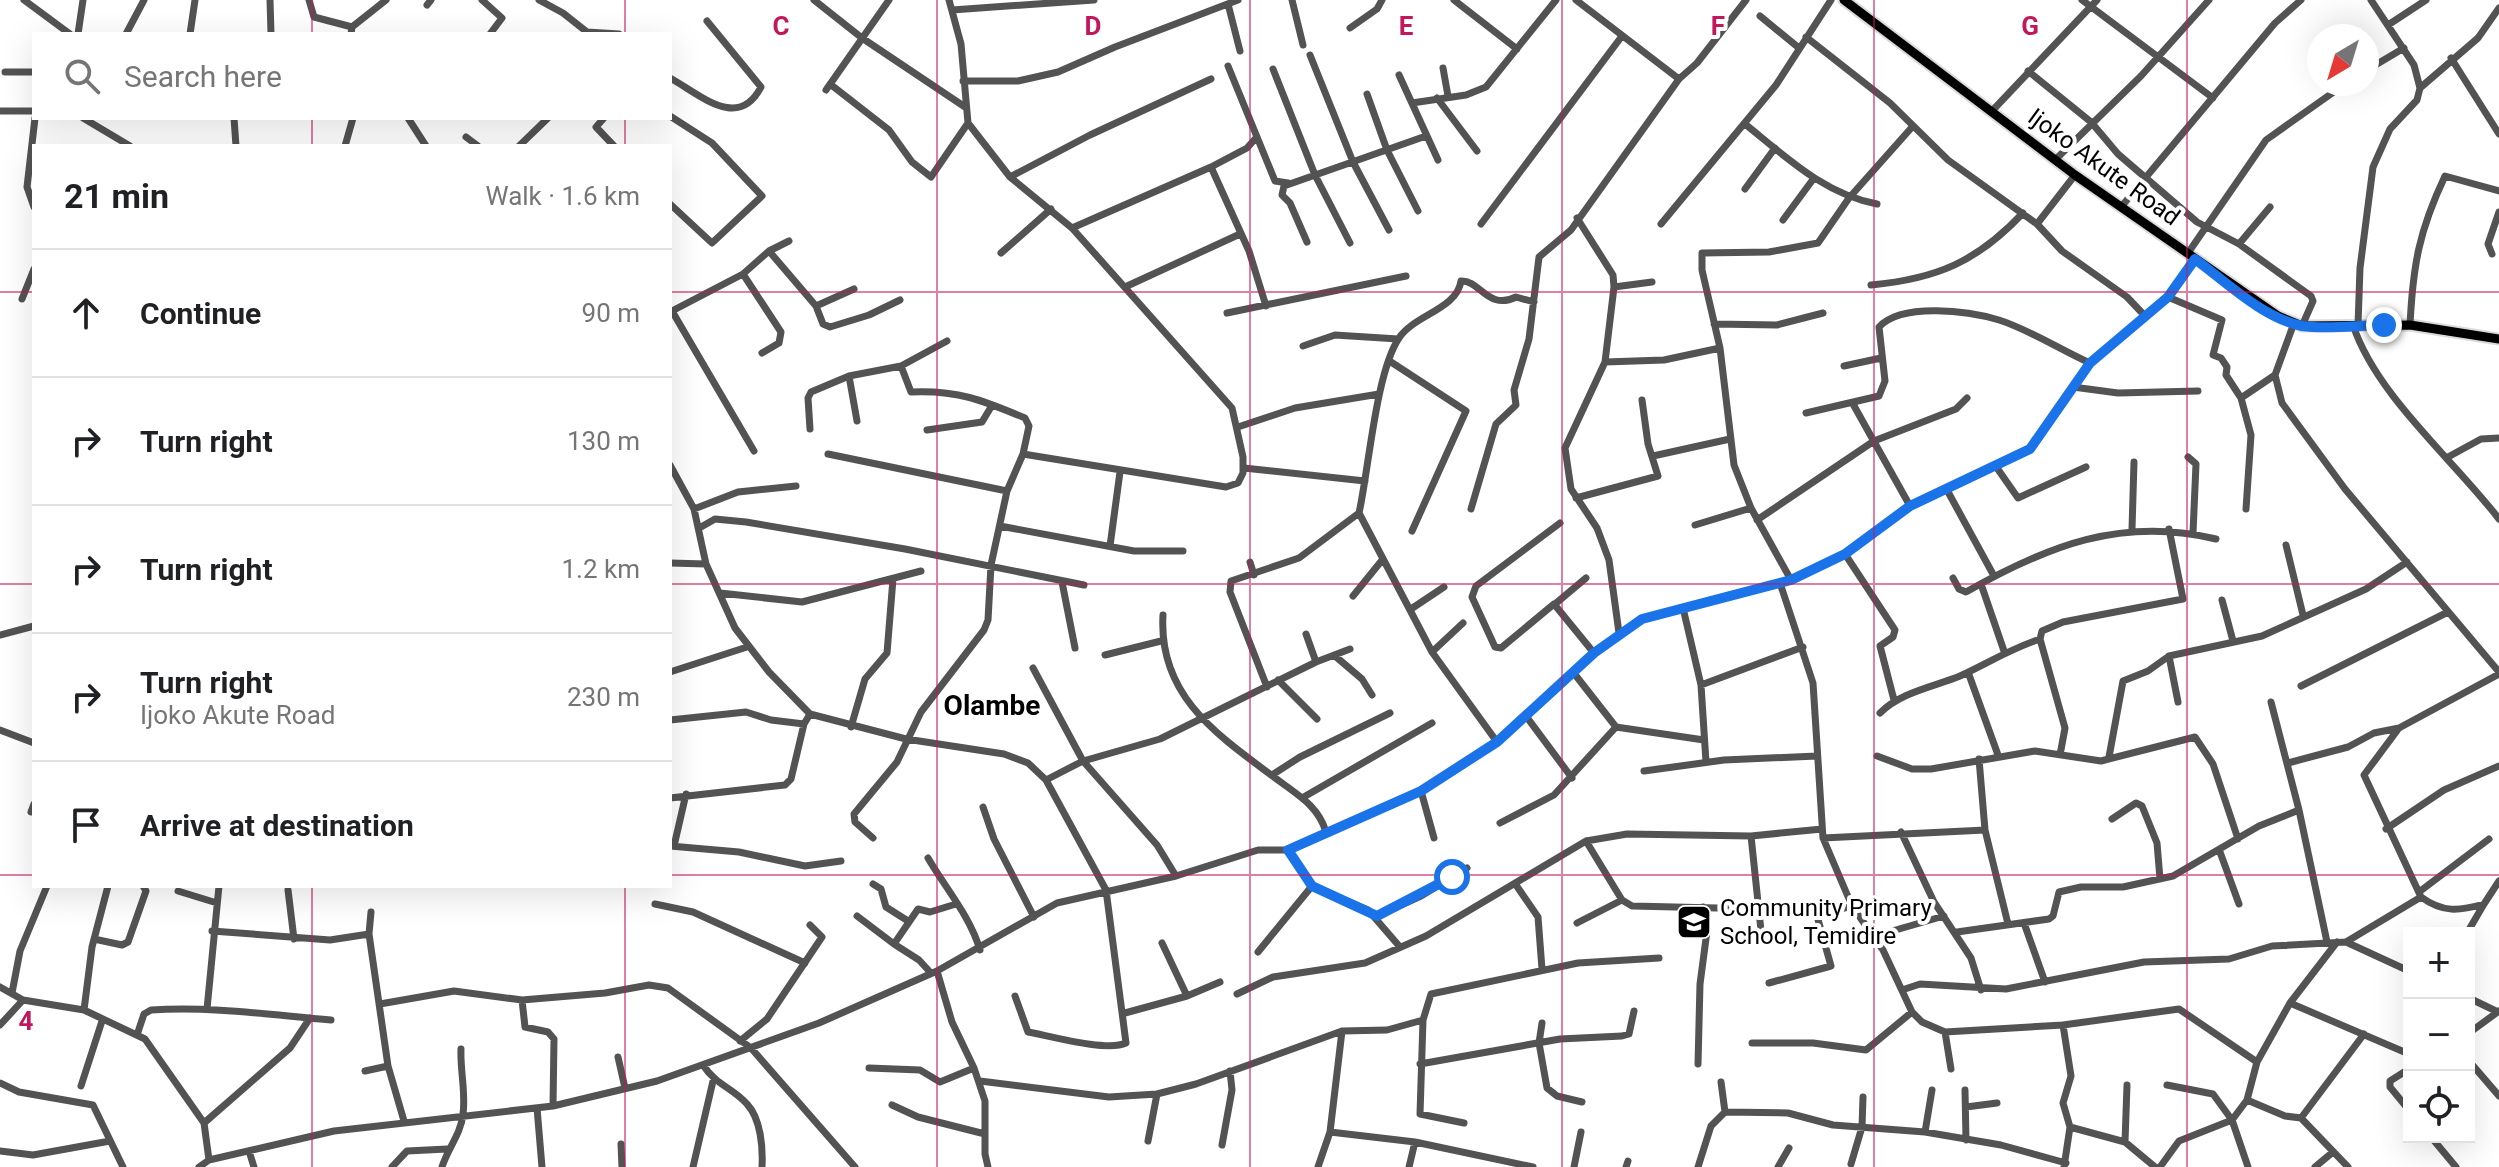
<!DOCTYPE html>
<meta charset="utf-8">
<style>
:root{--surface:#fff;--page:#f6f6f6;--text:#202124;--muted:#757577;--line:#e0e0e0}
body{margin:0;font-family:Roboto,sans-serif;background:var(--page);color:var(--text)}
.controls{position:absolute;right:24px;bottom:24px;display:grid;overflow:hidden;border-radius:0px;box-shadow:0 8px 32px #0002}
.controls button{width:72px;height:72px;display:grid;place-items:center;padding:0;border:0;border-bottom:2px solid var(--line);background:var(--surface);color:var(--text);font:40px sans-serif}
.compass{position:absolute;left:2307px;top:24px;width:72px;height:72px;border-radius:50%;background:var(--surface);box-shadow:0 8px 32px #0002;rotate:218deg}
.stop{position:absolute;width:24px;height:24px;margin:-18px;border:6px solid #1a73e8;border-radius:50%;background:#fff}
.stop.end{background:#1a73e8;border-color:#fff;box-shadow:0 2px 8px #0008}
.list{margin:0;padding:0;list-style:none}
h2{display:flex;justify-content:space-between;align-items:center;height:104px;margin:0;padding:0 32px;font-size:34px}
h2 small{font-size:26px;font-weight:400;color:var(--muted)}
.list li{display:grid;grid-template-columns:52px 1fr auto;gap:24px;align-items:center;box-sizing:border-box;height:128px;padding:0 32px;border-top:2px solid var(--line)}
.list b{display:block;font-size:30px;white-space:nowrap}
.list p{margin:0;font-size:26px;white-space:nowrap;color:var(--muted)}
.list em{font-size:26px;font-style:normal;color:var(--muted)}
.icon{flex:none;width:44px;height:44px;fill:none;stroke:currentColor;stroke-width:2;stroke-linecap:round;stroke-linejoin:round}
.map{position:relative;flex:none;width:2499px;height:1167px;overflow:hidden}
.search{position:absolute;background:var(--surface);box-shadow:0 8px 32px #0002;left:32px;top:32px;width:640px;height:88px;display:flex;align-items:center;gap:20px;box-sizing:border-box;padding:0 28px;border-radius:0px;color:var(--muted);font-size:30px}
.panel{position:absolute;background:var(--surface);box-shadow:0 8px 32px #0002;left:32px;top:144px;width:640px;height:744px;border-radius:0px}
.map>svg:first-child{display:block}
</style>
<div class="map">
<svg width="2499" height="1167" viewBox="0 0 2499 1167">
<rect width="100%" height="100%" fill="#fff"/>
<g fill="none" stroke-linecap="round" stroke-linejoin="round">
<!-- major casing -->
<g stroke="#dbdbdb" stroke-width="13">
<path id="major" d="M1844 0 2075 175 2278 316 2302 326 2410 325 2499 339"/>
</g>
<!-- minor -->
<path stroke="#535353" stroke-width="7" d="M24 0 70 34
M270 0 271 34
M309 0 314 17 352 27
M482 0 502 18 490 34
M539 0 563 13 587 32 619 34
M814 0 862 38 965 107
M949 0 961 44 968 123 1010 177 1072 228 1232 408 1243 457V473L1238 483 1226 487 1023 454
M1292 0 1303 45
M1454 0 1517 49
M1576 0 1679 79
M2082 0 2213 98
M1228 4 1240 51
M427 5 431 0
M952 10 1094 0
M1760 16 1799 48
M2388 25 2426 0
M1350 28 1377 9 1382 0
M78 34 83 0
M126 34 144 0
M190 34 195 0
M351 34 352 27 386 0
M1806 37 1890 103 1948 160 2037 224 2062 251 2127 297 2145 316
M1310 55 1353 162 1389 230
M2451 58 2499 134
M1228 66 1275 181 1288 183
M1443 68 1448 96
M1273 69 1315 175 1350 243
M2367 70 2404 48
M2028 71 2091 122 2118 154 2197 222 2239 244 2311 296 2313 301 2302 326
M5 72H34
M1399 75 1438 160
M670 78C701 95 738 131 761 87L707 21
M963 81H1018L1058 72 1115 47 1238 0
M830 84 889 130 912 162 931 177 968 123
M2420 88 2478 38 2499 8
M826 90 889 0
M1367 94 1387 150 1418 211
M1437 98 1477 151
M1412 103 1466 95 1486 87 1556 0
M0 111H34
M1992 111 2097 0
M670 116 712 143 762 196 712 243 670 204
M83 118 130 146
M234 118 236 146
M408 118 426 146
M604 118 596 127 614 146
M1745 124C1786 157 1824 194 1877 204
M466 137 478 146
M345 146 353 118
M519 146 548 118
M2057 158 2141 76 2209 0
M1211 167 1249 251 1266 306
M1010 177 1090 135 1211 79
M1745 189 1775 148
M34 207 27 187 35 118
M2121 207 2275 23 2301 0
M1577 218 1613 275 1614 287 1605 362 1565 448 1571 489 1597 528 1609 560 1619 633
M1783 220 1814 178
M1481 224 1622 36
M1661 224 1776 85 1831 0
M2037 224 2075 175
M1072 228 1211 167 1247 148 1255 139
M1307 242 1290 203 1282 195 1284 186 1426 136
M2239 244 2270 207
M769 251 816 306 823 324 830 327 869 315 900 300
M1001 253 1051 209
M2188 253 2266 140 2345 84
M2492 254 2488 244 2499 212
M743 274 781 332 779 343 762 353
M1871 285C1936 279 1977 262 2023 213
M1125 287 1240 234
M1614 287 1652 282
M2168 297 2222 320 2213 355 2221 358 2227 367 2226 375 2241 398
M22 299 34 269
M816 306 854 289
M672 311 754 451
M670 312 743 274 769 251 789 241
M1227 313 1406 276
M2294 323 2275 375 2282 403 2345 489 2499 672
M1714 324 1777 325 1823 313
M2353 325C2376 395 2453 459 2499 519
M2358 325 2360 268 2373 167 2390 129 2417 100 2420 88 2414 65 2371 0
M2410 325C2413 265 2419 231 2445 176L2499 191
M1303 346 1335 335 1398 339
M1391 362 1466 411 1412 531
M1605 362 1664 360 1720 348
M1844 366 1881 358
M849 376 857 421
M2073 387 2118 393 2198 391
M1853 404 1910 506
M1806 413 1879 396 1885 381 1879 327C1902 302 1969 311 1999 320 2028 329 2061 350 2090 363
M1238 427 1295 408 1379 394
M810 429 808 398 811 392 849 376 901 366 947 341
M927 430 982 422 991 407
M828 454 1007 491
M1653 456 1730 439
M2188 457 2196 464 2193 533
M2448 457 2481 439 2499 438
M670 465 694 509 706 564 735 628 769 672 810 714 906 739 1004 754 1028 763 1046 780 1106 890 1126 1043C1107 1052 1050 1036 1028 1032L1015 996
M1244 468 1365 481
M1997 468 2018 498 2086 467
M1947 490 1994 576
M1576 498 1658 476 1648 444 1642 400
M694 509 738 492 796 486
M1471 509 1496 424 1516 405 1514 390 1529 339 1539 257 1571 230 1679 79 1697 63 1746 0
M2246 509 2251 435 2241 398 2275 375
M1359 513 1432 652 1497 742
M1757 520 1874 441 1956 409 1967 398
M1560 523 1476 586 1472 597 1495 647 1501 648 1554 604 1594 653
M1695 525 1751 508
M1000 526 1134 551H1183
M701 527 715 519 746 522 905 549 1084 585
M2132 529 2134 462
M2286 545 2303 615
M1110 546 1120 472
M1845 554 1895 630 1893 637 1880 646 1894 700
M1250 562 1254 575
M670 563 706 564
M1953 578 1959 589 1966 592C2047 546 2122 516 2216 539
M1791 580 1751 508 1734 465 1720 348 1702 270V253L1769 252 1818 243 1849 198 1913 126
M1062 582 1075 648
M1780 583 1813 683 1823 838 1852 906 1883 950 1912 1012 1922 1022 1945 1032 2063 1025 2179 1009 2257 1062
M1981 584 2004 651
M720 593 802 602 921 571
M1353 596 1383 559
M2222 600 2233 641
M1555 604 1586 578
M1683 608 1701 685 1706 762
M1411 609 1444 587
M1163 615C1158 699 1222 738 1282 783 1301 797 1319 808 1326 832
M1306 634 1316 662
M0 635 34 626
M1432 652 1463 623
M1105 655 1161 641
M1335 656 1362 679 1372 695
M2169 656 2178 702
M1033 668 1083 761 1157 845 1176 876
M670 672 747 647
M1573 672 1616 727 1704 740
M1968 672 1998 755
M2499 674 2399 728 2364 775 2421 897C2443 913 2459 911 2484 904L2499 881
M1278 680 1317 719
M1701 685 1803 647
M2301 686 2448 612
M1267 687 1230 592 1231 581 1299 558 1359 513C1369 468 1376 372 1399 338 1414 315 1457 309 1461 281 1480 280 1488 311 1516 297L1534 302
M2271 702 2299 810 2327 942
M1880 713C1901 692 1933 687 1960 676 1988 663 2010 649 2040 639
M1526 716 1572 778
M670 720 746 712 771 720 804 724
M851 727 865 679 887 653 893 579
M0 730 34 743
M2060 755 2065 728 2040 639 2042 631 2063 622 2183 599 2169 529
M1877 756 1912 769H1931L2035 751 2101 761 2195 737 2213 764 2238 839
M2109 757 2123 681 2148 671 2169 656 2262 636 2366 589 2407 562
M1979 759 1985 830 2008 924
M2288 763 2348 747 2374 733 2399 728
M1644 771 1724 760 1817 756
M1272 775 1300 757 1390 713
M1046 780 1083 761 1160 739 1316 662 1350 649
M1421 791 1434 838
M670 798 785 785 791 779 804 724 810 714
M1302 798 1432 723
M983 807 994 839 1034 917
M31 812 34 804
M2112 819 2136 803 2142 806 2157 843 2160 879
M1500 823 1554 795 1616 727
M2386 829 2444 790 2499 766
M1901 832 1934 902 1971 958 1981 990
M1751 836 1762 940
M873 838 855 822 854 814 897 762 921 712 984 630 988 620 991 565 1007 491 1023 454 1029 426 1025 418C982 400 958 390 911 392L901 366
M1823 838 1985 830
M1586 841 1622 900
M670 846 739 852 805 866 841 861
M674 846 686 794
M1288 850 1312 886 1368 910 1400 947
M2220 852 2239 904
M928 858C946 889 970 916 980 950
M873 884 881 889 886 907 908 921
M1516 885 1538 917 1542 969
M288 890 294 939
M178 891 217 903
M2419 892 2489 839
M655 904 693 912 805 963
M371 912 369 934 388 1066 404 1121
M857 916 894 944 918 909 930 912 956 904
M1377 916 1421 896 1467 868
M1577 923 1622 900 1632 906 1760 909
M2024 923 2045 982
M212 931 330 940 369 934
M1957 932 2049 919 2053 916 2059 892 2081 887H2123L2173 876 2259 826 2299 810
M2467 933 2484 904
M1875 936 1944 916
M94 939 122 945 128 942 146 891 143 886
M2346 942 2409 971
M1162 943 1187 996
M894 944 919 960 930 972
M1258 952 1312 886
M937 971 952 1022 974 1068 985 1101V1154L988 1167
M1769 983 1831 966 1817 916 1852 906
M0 987 23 1000 84 1010 145 1039 204 1123 209 1160
M1902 990 1920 984 2006 989 2144 962 2229 959 2272 946 2346 942 2421 897
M12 993 20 951 47 886
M1237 994 1273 977 1365 963 1426 936 1586 841 1627 834 1751 836 1822 829
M2469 998 2498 1012
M522 1000 525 1027 548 1032 554 1039 553 1106
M2290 1003 2409 1054
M380 1004 454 991 522 1000 605 993 649 985 668 988 751 1048 855 1167
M207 1009 219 886
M84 1010 92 947 108 886
M1125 1013 1187 996 1220 982
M1542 1023 1539 1043 1547 1088 1557 1096 1582 1102
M0 1025 23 1000
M2063 1025 2071 1076 2063 1103 2070 1127 2064 1167
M138 1032 144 1014 151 1010C212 1006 271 1015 331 1020
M1945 1032 1951 1069
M2469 1033 2499 1011
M740 1041 767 1019 822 937 810 925
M1752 1043H1813L1866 1050 1912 1012
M618 1057 625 1088
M2469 1061 2499 1096
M1420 1064 1560 1039 1622 1036 1629 1034 1634 1011
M1698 1064 1700 984 1707 931 1703 907
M703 1065C716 1085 733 1088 747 1104 761 1119 763 1148 762 1167
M869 1068 920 1070 940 1082 974 1068
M2409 1069 2390 1081V1087L2409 1110
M365 1071 388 1066
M980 1081 1109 1097 1157 1094 1196 1084 1342 1031 1387 1030 1423 1020
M0 1083 19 1092 93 1105 123 1167
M2167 1085 2213 1094 2232 1120 2248 1167
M81 1086 102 1021
M1965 1090 1966 1140
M2247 1100 2285 1116 2301 1118 2348 1167
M892 1105 918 1117 985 1134
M1966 1107 1997 1103
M537 1108 542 1167
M1725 1112 1788 1113 1833 1125 1925 1132 2001 1145 2066 1163
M2301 1118 2364 1034
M204 1123 290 1048 310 1018
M1464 1123 1420 1114 1423 1020 1431 994 1578 963 1659 958
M2070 1127 2125 1142 2155 1167
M1330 1132 1415 1142 1533 1167
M1925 1132 1932 1090
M2431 1137 2456 1167
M1148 1141 1157 1094
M2125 1142 2127 1085
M621 1144 622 1167
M1222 1145 1232 1090 1230 1071
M0 1151 33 1155 110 1141
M249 1151 254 1167
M1851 1164 1862 1127 1863 1097
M199 1167 209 1160 334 1131 553 1106 657 1081 819 1023 937 971 1057 903 1176 876 1258 850H1288L1421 791 1497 742 1594 653 1642 619 1791 580 1845 554 1910 506 2030 449 2090 363 2168 297 2195 259
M392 1167 407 1151 447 1149
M442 1167C448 1148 461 1134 463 1114 466 1093 460 1070 461 1049
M693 1167 713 1081
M1318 1167 1330 1132 1342 1031
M1409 1167 1415 1142
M1574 1167 1581 1132
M1626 1167 1628 1161
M1698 1167 1711 1126 1725 1112 1721 1082
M1778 1167 1789 1148
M2160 1167 2179 1141 2232 1120 2247 1100 2257 1062 2290 1003 2337 942
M2315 1167 2333 1152"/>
<!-- major -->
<use href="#major" stroke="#000" stroke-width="9"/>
</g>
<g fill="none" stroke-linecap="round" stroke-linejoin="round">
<!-- route -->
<path stroke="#1a73e8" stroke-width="10" d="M1452 877 1377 916 1312 886 1288 850 1421 791 1497 742 1594 653 1642 619 1791 580 1845 554 1910 506 2030 449 2090 363 2168 297 2195 259C2226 282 2263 318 2302 326 2328 330 2358 325 2384 325"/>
</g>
<!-- grid -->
<path fill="none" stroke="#c2185b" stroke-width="2" stroke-opacity="0.55" d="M312 0V34M625 0V34M937 0V1167M1250 0V1167M1562 0V1167M1874 0V1167M2187 0V1167M312 118V146M625 118V146M0 292H34M670 292H2499M0 584H34M670 584H2499M0 875H34M670 875H2499M312 886V1167M625 886V1167"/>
<!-- icons -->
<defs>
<g id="school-square" transform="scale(1.8)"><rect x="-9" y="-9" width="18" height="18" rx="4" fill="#000" stroke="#fff"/><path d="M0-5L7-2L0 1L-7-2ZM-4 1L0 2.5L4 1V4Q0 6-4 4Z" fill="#fff"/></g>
</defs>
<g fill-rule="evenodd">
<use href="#school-square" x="1694" y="922"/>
</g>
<g text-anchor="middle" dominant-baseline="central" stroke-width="8" stroke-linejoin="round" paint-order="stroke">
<!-- street labels -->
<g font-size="24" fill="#000" stroke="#fff">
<text transform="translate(2104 167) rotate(36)">Ijoko Akute Road</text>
</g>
<!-- poi labels -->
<g font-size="24" fill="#000" stroke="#fff" text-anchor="start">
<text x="1720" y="908">Community Primary<tspan x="1720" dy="28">School, Temidire</tspan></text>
</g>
<!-- quarter labels -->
<g font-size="28" font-weight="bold" fill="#000" stroke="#fff">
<text x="992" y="705">Olambe</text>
</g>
</g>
<g font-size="26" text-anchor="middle" font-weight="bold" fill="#c2185b" stroke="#fff" stroke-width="8" stroke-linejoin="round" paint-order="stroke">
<text x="781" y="35">C</text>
<text x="1093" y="35">D</text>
<text x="1406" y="35">E</text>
<text x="1718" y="35">F</text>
<text x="2030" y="35">G</text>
<text x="26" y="1030">4</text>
</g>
</svg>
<div class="controls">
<button>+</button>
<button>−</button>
<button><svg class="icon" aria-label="locate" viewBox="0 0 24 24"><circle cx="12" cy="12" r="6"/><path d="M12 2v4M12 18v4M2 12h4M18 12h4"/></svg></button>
</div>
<svg class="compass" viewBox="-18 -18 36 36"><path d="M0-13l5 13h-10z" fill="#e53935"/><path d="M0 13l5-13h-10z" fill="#757577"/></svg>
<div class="stop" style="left:1452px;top:877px"></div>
<div class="stop end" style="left:2384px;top:325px"></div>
<div class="search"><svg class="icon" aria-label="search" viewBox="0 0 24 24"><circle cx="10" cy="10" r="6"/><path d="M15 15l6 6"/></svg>Search here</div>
<section class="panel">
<h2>21 min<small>Walk · 1.6 km</small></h2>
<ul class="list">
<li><svg class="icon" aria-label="ahead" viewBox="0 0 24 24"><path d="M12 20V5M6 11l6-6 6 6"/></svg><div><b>Continue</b></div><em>90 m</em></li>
<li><svg class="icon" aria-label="right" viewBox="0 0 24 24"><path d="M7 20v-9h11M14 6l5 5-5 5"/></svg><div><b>Turn right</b></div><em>130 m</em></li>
<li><svg class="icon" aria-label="right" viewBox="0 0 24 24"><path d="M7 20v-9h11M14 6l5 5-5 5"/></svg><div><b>Turn right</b></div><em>1.2 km</em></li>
<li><svg class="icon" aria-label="right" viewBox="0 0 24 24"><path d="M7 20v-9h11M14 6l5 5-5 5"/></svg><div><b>Turn right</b><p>Ijoko Akute Road</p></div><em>230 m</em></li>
<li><svg class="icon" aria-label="arrive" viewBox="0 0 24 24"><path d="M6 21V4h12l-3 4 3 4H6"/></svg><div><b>Arrive at destination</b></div></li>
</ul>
</section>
</div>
